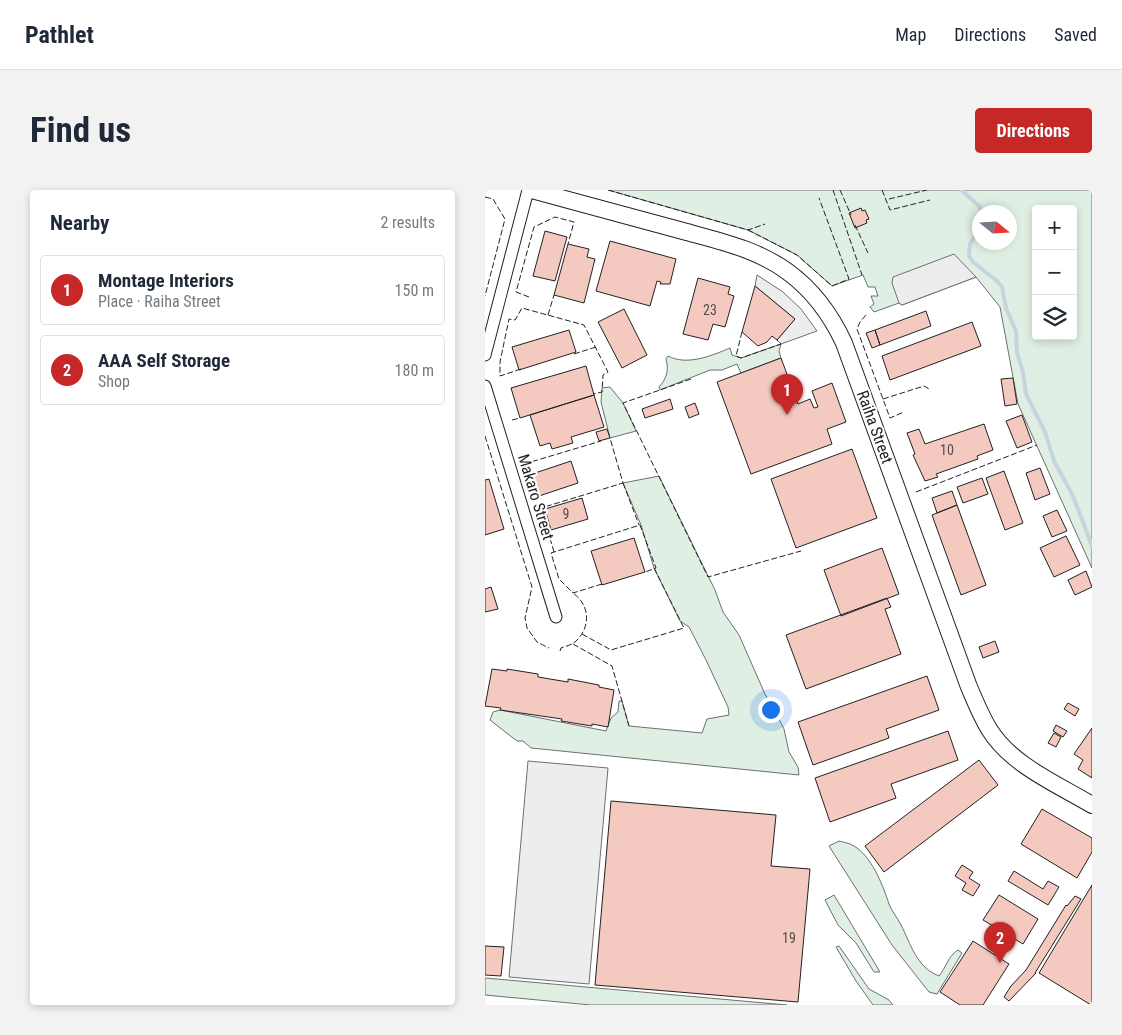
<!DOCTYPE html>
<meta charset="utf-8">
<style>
:root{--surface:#fff;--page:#f2f2f3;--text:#1f2937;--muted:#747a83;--line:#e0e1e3;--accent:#c62828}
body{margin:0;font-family:"Roboto Condensed",sans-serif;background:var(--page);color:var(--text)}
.controls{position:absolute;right:15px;top:15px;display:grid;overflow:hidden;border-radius:5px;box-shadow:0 2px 8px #0003}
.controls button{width:45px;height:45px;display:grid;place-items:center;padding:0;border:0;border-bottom:1px solid var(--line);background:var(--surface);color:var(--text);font:25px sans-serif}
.compass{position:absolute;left:487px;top:15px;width:45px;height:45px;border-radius:50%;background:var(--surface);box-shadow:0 2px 8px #0003;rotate:108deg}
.you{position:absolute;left:285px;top:519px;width:18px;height:18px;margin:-12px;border:4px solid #fff;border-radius:50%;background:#1a73e8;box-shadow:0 0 0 8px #1a73e833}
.badge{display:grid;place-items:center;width:32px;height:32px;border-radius:50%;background:var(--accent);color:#fff;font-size:16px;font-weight:700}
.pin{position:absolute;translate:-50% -41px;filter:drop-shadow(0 1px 2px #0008)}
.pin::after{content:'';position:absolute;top:26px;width:18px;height:15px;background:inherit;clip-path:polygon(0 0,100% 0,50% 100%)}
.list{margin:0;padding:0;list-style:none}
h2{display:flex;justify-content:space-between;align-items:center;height:65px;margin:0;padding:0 20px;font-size:21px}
h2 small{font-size:16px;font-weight:400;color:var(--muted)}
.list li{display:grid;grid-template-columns:32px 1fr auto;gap:15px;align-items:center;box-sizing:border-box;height:70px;margin:0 10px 10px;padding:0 10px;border:1px solid var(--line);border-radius:5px}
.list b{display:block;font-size:19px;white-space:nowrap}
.list p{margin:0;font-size:16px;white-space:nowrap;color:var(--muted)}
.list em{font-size:16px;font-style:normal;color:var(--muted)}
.icon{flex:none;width:28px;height:28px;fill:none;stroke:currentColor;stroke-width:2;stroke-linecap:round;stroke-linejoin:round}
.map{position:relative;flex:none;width:607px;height:815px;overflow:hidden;border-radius:5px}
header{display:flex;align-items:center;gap:30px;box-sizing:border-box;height:70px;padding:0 25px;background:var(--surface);border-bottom:1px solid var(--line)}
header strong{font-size:24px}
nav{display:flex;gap:28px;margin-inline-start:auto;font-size:18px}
.intro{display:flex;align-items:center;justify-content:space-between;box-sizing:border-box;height:120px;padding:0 30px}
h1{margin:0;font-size:35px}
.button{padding:12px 22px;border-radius:5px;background:var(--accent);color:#fff;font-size:18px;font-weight:700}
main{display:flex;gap:30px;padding:0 30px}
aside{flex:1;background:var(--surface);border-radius:5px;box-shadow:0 2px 8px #0003}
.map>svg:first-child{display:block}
</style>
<header>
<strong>Pathlet</strong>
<nav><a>Map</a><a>Directions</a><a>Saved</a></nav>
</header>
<div class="intro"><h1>Find us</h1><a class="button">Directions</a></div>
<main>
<aside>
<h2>Nearby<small>2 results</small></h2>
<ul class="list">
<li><span class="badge">1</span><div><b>Montage Interiors</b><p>Place · Raiha Street</p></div><em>150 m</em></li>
<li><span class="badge">2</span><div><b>AAA Self Storage</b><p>Shop</p></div><em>180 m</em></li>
</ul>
</aside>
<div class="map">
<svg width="607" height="815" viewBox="0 0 607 815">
<rect width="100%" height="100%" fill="#fff"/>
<!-- green -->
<path fill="#e0efe3" stroke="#6f6f6f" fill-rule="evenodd" d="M123 0H607V378L533 214 515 117 491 87 417 115 414 113 389 122 385 117 389 114 386 106H393L390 97H383L378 85 347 96 312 65 263 40ZM551 19H588V146H551ZM494 22H524V52H494Z
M296 154 294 161 296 168 256 183 252 174 237 180H225L175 200 174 197C182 188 184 180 181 169L183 166C202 176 226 166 245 158L247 165 256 168Z
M125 197 138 213 151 241 125 248 116 212 117 198Z
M174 286 230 400 238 422 254 445 280 504 294 529 299 539 304 562 313 577 314 585 46 558 38 551H32L5 530 8 522 15 520 121 541 126 528 133 522 134 511H137L144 536 217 543 222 529 244 525 243 517 221 470 204 437 195 431 169 378 156 335 138 293Z
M354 651C358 652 364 653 369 656 386 666 397 693 403 711 405 719 412 727 416 735 426 754 431 777 454 786 461 778 463 766 473 760L477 763 452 804 444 802 407 755 344 656Z
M349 705 395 782H389L371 753 353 735 340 710Z
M354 756 384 799 404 810 408 815H388L371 791 351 757Z
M0 788 302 815H106L0 805Z"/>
<!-- parking -->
<path fill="#ededed" stroke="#6f6f6f" d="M469 64 491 87 417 115 414 113 407 93 408 87Z
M272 85 298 102 316 119 332 141 296 154 292 150 310 129 270 96Z
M43 571 123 578 104 794 24 787Z"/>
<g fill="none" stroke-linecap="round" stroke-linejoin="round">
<!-- stream -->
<path stroke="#c7d3dd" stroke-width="4" d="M476 0 494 16 497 22
M494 40 485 54 484 66 488 72 512 91 517 97 521 118 531 141 532 163 538 182 541 204 560 242 569 271 588 306 607 356"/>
</g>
<!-- building -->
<path fill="#f3c9c0" stroke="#222" d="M376 18 377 21 380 20 384 29 381 30 382 33 370 38 364 23Z
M60 41 82 47 70 91 48 86Z
M125 51 191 69 185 94H175L176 92 172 91 165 116 111 101Z
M83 54 104 59 102 67 110 69 99 113 69 105Z
M213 88 245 97 243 104 249 106 240 137 228 134 223 150 198 144Z
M270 96 310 129 292 150 287 146 282 152 273 156 257 142Z
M139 119 162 165 137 178 113 132Z
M441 121 446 136 395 155 390 140Z
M487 132 496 156 405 190 397 166Z
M84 140 91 162 34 180 27 157Z
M390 140 395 155 387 158 381 143Z
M296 168 313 214 325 209 329 218 333 217 327 201 347 193 361 232 342 239 347 254 266 284 232 192Z
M101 176 109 205 35 228 26 198Z
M528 188 532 214 520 216 516 189Z
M109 205 119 237 86 247 88 253 67 259 65 253 55 256 45 225Z
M185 209 188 219 160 228 157 219Z
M210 213 214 224 204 228 200 217Z
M537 225 547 252 532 258 521 231Z
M499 234 508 260 492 266 493 269 451 284 453 287 440 291 428 265 430 264 422 243 434 239 440 254Z
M122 239 125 248 114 251 111 242Z
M367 259 392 328 311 358 286 289Z
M86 271 93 293 54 306 47 284Z
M555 278 565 304 550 310 541 283Z
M519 281 538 333 520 340 501 288Z
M497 288 503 304 478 313 472 297Z
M4 289 19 339 0 345V290Z
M467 301 472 315 452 323 447 308Z
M97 308 103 329 66 340 60 319Z
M472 315 501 395 476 405 447 325Z
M572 320 582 341 567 347 558 326Z
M581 346 595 375 569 387 555 358Z
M149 348 160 382 117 395 106 361Z
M397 358 414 404 356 426 339 380Z
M601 381 607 397 590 405 583 390Z
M6 397 13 419 0 422V399Z
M402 408 406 417 400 419 416 464 321 499 301 445Z
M510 451 514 462 498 468 494 457Z
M7 479 22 481V479L53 484V487L83 492V489L114 495V497L129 500 123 537 107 534V536L76 531 77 529 15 520 16 518 0 516Z
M442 486 454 520 401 539 404 548 328 575 313 532Z
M583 513 594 519 590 526 579 519Z
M571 535 582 541 578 547 568 541Z
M607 538V588L593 579 598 570 589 564Z
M463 541 473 570 406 594 411 608 345 632 330 588Z
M569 543 576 547 571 557 563 553Z
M494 570 513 595 399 682 380 656Z
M126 611 291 625 286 676 325 679 313 812 110 795Z
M557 619 607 648V662L592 688 536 654Z
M477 675 488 682 484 688 495 695 488 706 477 700 481 693 470 686Z
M529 681 558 699 563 691 574 697 563 715 523 691Z
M607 695V815H606L554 783Z
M514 705 553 729 538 754 498 730Z
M590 706 596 709 550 783H551L524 811 519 807 526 796 541 780 581 715 582 716Z
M488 751 524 774 498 815H475L455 802Z
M0 756 19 757 16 786 0 785Z"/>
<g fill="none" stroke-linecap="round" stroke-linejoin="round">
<!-- street casing -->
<g stroke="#222" stroke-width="13">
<path id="street" d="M0 165 43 0
M0 196 71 427"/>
</g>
<!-- secondary casing -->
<g stroke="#222" stroke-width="18">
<path id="secondary" d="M47 0C97 14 147 27 198 41 234 51 272 59 303 82 329 101 346 125 359 153L484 497C490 511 496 526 504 539 526 575 572 594 607 615"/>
</g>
<!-- street -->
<use href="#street" stroke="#fff" stroke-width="11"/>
<!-- secondary -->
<use href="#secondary" stroke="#fff" stroke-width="16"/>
<!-- fence -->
<path stroke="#222" stroke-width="1" stroke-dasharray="6 2.5" stroke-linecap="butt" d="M123 0 263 40 280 34
M348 0 377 85
M355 0 366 25
M397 0 405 20 445 10
M0 7 8 9 20 29 0 106
M404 9 442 0
M370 35 383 63
M263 40 312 65 347 96 364 89 334 8
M44 107 31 102 49 37 70 27 89 32 83 54
M63 125 69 105
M381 125 375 132 372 139 405 228 419 222
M257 142 251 166 256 168 296 154 292 150
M89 164 111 157
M36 179 15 186V172L24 129 30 130 37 118 99 135 123 182 118 185 117 202 109 204
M206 189 138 213 223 387 316 361
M398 209 439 196 444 199
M27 230 35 228
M0 246 47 397 40 428 42 438 52 452 64 458
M39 274 116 251
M138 293 154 335
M431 302 552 255
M69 362 56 318 138 293 125 248
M117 394 88 403 74 389 66 363 155 335 171 378 160 382
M97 444 126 460 199 438 169 378
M88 454 127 476 144 536
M75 461 76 458C81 456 87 455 91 451 106 437 105 415 88 403"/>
</g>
<g text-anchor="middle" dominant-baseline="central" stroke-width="4" stroke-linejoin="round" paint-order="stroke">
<!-- number labels -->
<g font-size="14" fill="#564c4a">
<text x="225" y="120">23</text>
<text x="462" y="260">10</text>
<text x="81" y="324">9</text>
<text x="304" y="748">19</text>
</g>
<!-- street labels -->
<g font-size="16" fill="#222" stroke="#fff">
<text transform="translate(390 237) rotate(70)">Raiha Street</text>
<text transform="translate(51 307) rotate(73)">Makaro Street</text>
</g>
</g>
</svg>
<div class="controls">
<button>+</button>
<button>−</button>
<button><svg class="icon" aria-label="layers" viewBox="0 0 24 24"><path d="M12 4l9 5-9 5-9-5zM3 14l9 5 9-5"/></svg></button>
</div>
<svg class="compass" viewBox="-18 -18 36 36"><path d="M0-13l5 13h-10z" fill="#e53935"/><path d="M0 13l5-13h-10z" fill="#747a83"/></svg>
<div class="you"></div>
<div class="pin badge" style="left:302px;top:225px">1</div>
<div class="pin badge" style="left:515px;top:773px">2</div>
</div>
</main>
